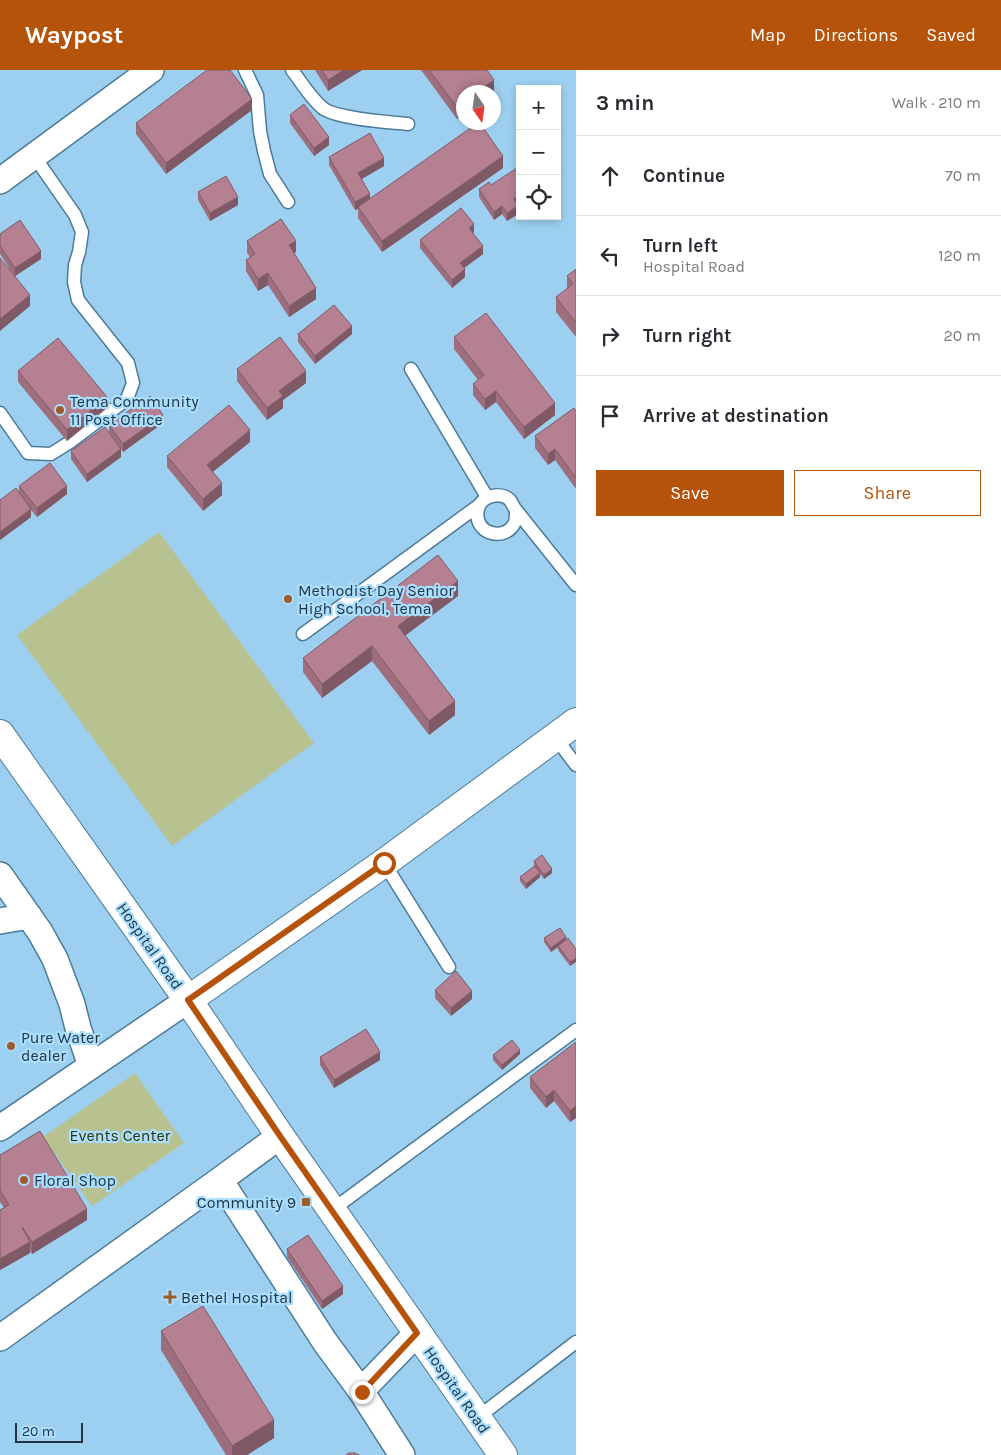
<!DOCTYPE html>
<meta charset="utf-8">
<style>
:root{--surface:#fff;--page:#f2f2f3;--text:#2b2b33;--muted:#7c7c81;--line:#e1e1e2;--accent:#b45309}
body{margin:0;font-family:Karla,sans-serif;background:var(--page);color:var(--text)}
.controls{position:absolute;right:15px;top:15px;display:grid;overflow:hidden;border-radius:0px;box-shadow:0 2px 8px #0003}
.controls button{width:45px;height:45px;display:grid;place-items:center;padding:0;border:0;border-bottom:1px solid var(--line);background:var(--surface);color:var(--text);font:25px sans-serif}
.compass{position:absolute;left:456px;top:15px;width:45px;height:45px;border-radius:50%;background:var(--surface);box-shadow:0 2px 8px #0003;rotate:167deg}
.scale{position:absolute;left:15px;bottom:12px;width:68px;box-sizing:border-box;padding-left:5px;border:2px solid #1f3440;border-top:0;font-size:14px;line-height:18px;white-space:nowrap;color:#1f3440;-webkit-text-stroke:4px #aaddfe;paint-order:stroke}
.stop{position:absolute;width:15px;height:15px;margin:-11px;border:4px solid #b45309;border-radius:50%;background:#fff}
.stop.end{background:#b45309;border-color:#fff;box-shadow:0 1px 5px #0008}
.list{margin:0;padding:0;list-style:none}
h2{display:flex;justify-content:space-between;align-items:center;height:65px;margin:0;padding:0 20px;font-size:21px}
h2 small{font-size:16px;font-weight:400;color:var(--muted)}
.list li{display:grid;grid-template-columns:32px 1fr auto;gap:15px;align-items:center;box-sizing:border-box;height:80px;padding:0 20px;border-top:1px solid var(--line)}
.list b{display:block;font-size:19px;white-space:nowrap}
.list p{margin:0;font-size:16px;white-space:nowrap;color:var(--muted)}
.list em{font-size:16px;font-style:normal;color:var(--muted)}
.actions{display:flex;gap:10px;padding:15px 20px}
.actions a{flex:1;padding:11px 0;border:1px solid var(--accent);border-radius:0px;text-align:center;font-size:18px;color:var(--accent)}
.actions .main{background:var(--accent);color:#fff}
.icon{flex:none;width:28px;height:28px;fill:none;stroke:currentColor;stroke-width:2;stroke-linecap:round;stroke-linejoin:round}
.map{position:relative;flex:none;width:576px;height:1385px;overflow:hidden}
header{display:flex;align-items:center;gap:30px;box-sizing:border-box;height:70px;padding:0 25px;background:var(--accent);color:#fff}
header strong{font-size:24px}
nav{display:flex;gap:28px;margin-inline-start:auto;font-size:18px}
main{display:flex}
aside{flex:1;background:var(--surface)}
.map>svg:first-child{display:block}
</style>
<header>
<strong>Waypost</strong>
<nav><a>Map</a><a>Directions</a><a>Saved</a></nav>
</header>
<main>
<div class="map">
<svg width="576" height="1385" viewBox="0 0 576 1385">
<rect width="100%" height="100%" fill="#9dd0f0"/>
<!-- green -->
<path fill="#b8c190" d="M159 462 314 673 172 776 17 565Z
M135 1003 184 1073 92 1136 43 1067Z"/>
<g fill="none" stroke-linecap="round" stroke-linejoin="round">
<!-- lane casing -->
<g stroke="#4b7b99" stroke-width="15">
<path id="lane" d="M245 0 257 25 260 61 264 81 270 104 288 132
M292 0C302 13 311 29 324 39 340 49 388 52 408 54
M411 299 487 427
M0 343 28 383 51 384 70 372 127 329 133 313 128 293 78 230 74 212 75 195 79 182 82 162 75 145 34 86
M516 440C516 444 516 449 515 452 506 473 472 464 478 439 481 426 500 421 510 430 512 433 514 438 516 440L576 515
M303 564 478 436
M555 667 576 695
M384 793 449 897
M332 1140 576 960
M477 1348 576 1272"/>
</g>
<!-- street casing -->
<g stroke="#4b7b99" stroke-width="28">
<path id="street" d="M0 111 151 0
M0 805 40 862 55 889 72 934 78 958 91 996
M0 851 29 846
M0 1058 188 930
M220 1110 325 1272 361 1321
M0 1268 220 1110 280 1066
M402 1385 361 1321 417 1263"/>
</g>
<!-- secondary casing -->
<g stroke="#4b7b99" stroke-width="30">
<path id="secondary" d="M0 664 188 930 280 1066 503 1385
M188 930 384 793 576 652"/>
</g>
<!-- lane -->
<use href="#lane" stroke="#fff" stroke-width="12"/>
<!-- street -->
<use href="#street" stroke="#fff" stroke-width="25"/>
<!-- secondary -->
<use href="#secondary" stroke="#fff" stroke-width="28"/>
</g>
<!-- wall -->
<path fill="#9c6e7e" d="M315 0H362L328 21Z
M421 0H487L494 22H464V44L457 49Z
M252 40 166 104 136 64V53Z
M290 45 329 75 314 86 290 53Z
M329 87 384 96 362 109 370 128 503 98 382 182 358 148V139L355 140 329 95Z
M491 115 517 134 518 144 507 151 502 144 494 150 479 127V119Z
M198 122 238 135 210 151 198 130Z
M474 162 473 163 483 184 464 198 465 207 452 218 420 178V170Z
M0 164 41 189 15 206 30 236 13 204 0 184Z
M247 171 296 182 294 183 316 229 289 247 268 215 258 221 246 201V190L250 187 247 183Z
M576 199V267L556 242V227L567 219V206Z
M298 264H352L315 294 298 272Z
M454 267 555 345 524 369 496 332 485 340 473 325V314L478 310 454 279Z
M237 299 306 313 283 330V338L267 350 237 311Z
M18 301 107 338 67 371 18 312Z
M576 341V419L555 390 548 395 535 378V366Z
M163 353 123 382 121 379V387L87 412 71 389V381L109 363V355Z
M250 372 213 402 222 425 203 441 167 397V386Z
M19 416 67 424 37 447 31 440V447L0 470 19 423Z
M458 526 405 565 455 645 429 665 372 591 322 628 303 602V588Z
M534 791 552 803 544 809 540 804V807L526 819 520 811V807L534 796Z
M544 868 566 869 576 879 570 896 558 880V877L551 882 544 872Z
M435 920 472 929 451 946 435 928Z
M576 972V1048L570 1052 554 1031 546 1038 530 1018V1007Z
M520 984 502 1000 493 990V985Z
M320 987 380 990 334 1018 320 995Z
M0 1085 87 1150 32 1184 30 1181V1183L0 1200V1140L4 1138 0 1132Z
M287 1179 343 1224 322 1239 287 1187Z
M161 1261 274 1368 247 1385H226L161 1280Z"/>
<!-- shaded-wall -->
<path fill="#7f5a66" d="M344 0H362L328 21V10Z
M494 10V22H477Z
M252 29V40L166 104V93Z
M464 33V44L457 49V37Z
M329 67V75L314 86V78Z
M503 86V98L382 182V171Z
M384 88V96L358 111V103Z
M370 124V132L358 137V139L355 140V132Z
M520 125V133L514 137V129Z
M238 127V135L210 151V143Z
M502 136V144L494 150V142Z
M518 136V144L507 151V143Z
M474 154V162L469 166V158Z
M296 171V182L289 187V175Z
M483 176V184L460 201V193Z
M41 181V189L15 206V198Z
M465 199V207L452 218V210Z
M268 203V215L258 221V209Z
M316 218V229L289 247V236Z
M30 225V236L0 261V249Z
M352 256V264L315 294V286Z
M306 301V313L283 330V338L267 350V338L279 321Z
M496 321V332L485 340V329Z
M107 327V338L67 371V360Z
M555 333V345L524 369V357Z
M163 345V353L123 382V374Z
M250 360V372L207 406V395Z
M121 379V387L87 412V404Z
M555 379V390L548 395V384Z
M222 413V425L203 441V429Z
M67 416V424L37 447V438Z
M31 439V447L0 470V462Z
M458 511V526L398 571V556Z
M372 576V591L322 628V614Z
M455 631V645L429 665V651Z
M552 799V803L544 809V805Z
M540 803V807L526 819V814Z
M566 867V871L551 882V878Z
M576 888V892L570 896V892Z
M472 921V929L451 946V938Z
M520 980V984L502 1000V995Z
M380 982V990L334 1018V1010Z
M554 1020V1031L546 1038V1027Z
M576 1036V1048L570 1052V1041Z
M87 1139V1150L32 1184V1172Z
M30 1172V1183L0 1200V1189Z
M343 1216V1224L322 1239V1231Z
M274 1350V1368L247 1385H232V1376Z"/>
<!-- building -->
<path fill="#b58092" stroke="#7f5a66" d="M207 0H230L252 29 166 93 136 53Z
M322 0H344L328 10Z
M429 0H487L494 10 477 22H464V33L457 37Z
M304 34 329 67 314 78 290 45Z
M479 52 503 86 382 171 358 137Z
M370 63 384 88 358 103 370 124 355 132 329 87Z
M520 96V125L514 129 518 136 507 143 502 136 494 142 479 119 489 112 491 115Z
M226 106 238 127 210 143 198 122Z
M461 138 474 154 469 158 483 176 460 193 465 199 452 210 420 170Z
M281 149 296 171 289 175 316 218 289 236 268 203 258 209 246 190 255 184 247 171Z
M20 150 41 181 15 198 0 176V164Z
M0 188 30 225 0 249Z
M576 199V253L556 227 573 214 567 206Z
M334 235 352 256 315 286 298 264Z
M486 243 555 333 524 357 496 321 485 329 473 314 484 305 454 267Z
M280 267 306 301 279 321 283 326 267 338 237 299Z
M58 268 107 327 67 360 18 301Z
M150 326 163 345 123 374 109 355Z
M229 335 250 360 207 395 222 413 203 429 167 386Z
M574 338 576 341V408L555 379 548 384 535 366Z
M105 357 121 379 87 404 71 381Z
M50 393 67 416 37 438 19 416Z
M16 418 31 439 0 462V430Z
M438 485 458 511 398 556 455 631 429 651 372 576 322 614 303 588Z
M542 785 552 799 544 805 534 791Z
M535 796 540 803 526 814 520 807Z
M560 858 566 867 551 878 544 868Z
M568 868 576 879V888L570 892 558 876Z
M456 901 472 921 451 938 435 920Z
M366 959 380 982 334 1010 320 987Z
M512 970 520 980 502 995 493 985Z
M576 972V1036L570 1041 554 1020 546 1027 530 1007Z
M40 1061 87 1139 32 1172 22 1157 30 1172 0 1189V1140L9 1135 0 1120V1085Z
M308 1165 343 1216 322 1231 287 1179Z
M203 1236 274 1350 232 1376 161 1261Z
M349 1383H355L359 1385H346Z"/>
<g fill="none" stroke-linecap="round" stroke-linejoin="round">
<!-- route -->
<path stroke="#b45309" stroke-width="6" d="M362 1322 417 1263 280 1066 188 930 384 793"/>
</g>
<!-- markers -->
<g fill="#9e5d28" stroke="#aaddfe" stroke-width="2">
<circle cx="60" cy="340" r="5"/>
<circle cx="288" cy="529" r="5"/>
<circle cx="11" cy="976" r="5"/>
<circle cx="24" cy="1110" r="5"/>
<rect x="301" y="1127" width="10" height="10" rx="2.5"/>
<path d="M167.5 1219.5h5v5h5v5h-5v5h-5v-5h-5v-5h5z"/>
</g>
<g text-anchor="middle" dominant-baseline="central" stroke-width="4.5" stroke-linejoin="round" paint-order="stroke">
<!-- poi labels -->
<g font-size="16" fill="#1f3440" stroke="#aaddfe" text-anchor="start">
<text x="70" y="331">Tema Community<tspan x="70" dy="18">11 Post Office</tspan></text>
<text x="298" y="520">Methodist Day Senior<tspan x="298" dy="18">High School, Tema</tspan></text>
<text x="21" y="967">Pure Water<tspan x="21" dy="18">dealer</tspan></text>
<text x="34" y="1110">Floral Shop</text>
<text x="296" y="1132" text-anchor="end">Community 9</text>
<text x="181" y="1227">Bethel Hospital</text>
</g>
<!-- street labels -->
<g font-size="16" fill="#1f3440" stroke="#aaddfe">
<text transform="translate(150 876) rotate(55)">Hospital Road</text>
<text transform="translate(457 1320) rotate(55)">Hospital Road</text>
</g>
<!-- park labels -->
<g font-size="16" fill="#2e3400" stroke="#aaddfe">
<text x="120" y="1065">Events Center</text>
</g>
</g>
</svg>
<div class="controls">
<button>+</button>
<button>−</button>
<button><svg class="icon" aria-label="locate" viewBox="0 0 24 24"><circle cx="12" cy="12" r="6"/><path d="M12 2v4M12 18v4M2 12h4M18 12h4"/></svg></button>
</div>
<svg class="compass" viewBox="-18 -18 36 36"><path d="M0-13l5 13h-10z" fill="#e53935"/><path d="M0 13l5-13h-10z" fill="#7c7c81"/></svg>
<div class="scale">20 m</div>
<div class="stop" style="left:384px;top:793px"></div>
<div class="stop end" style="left:362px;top:1322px"></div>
</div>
<aside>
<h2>3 min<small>Walk · 210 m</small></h2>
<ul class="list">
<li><svg class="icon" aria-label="ahead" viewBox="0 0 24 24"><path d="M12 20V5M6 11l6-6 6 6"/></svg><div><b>Continue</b></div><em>70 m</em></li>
<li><svg class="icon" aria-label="left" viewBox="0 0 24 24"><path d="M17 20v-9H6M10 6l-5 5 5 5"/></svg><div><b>Turn left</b><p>Hospital Road</p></div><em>120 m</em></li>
<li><svg class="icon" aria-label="right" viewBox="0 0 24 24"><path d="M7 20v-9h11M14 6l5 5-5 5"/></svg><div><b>Turn right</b></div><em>20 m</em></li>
<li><svg class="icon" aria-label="arrive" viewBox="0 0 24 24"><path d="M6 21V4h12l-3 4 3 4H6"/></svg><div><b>Arrive at destination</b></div></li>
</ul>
<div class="actions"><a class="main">Save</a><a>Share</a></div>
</aside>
</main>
